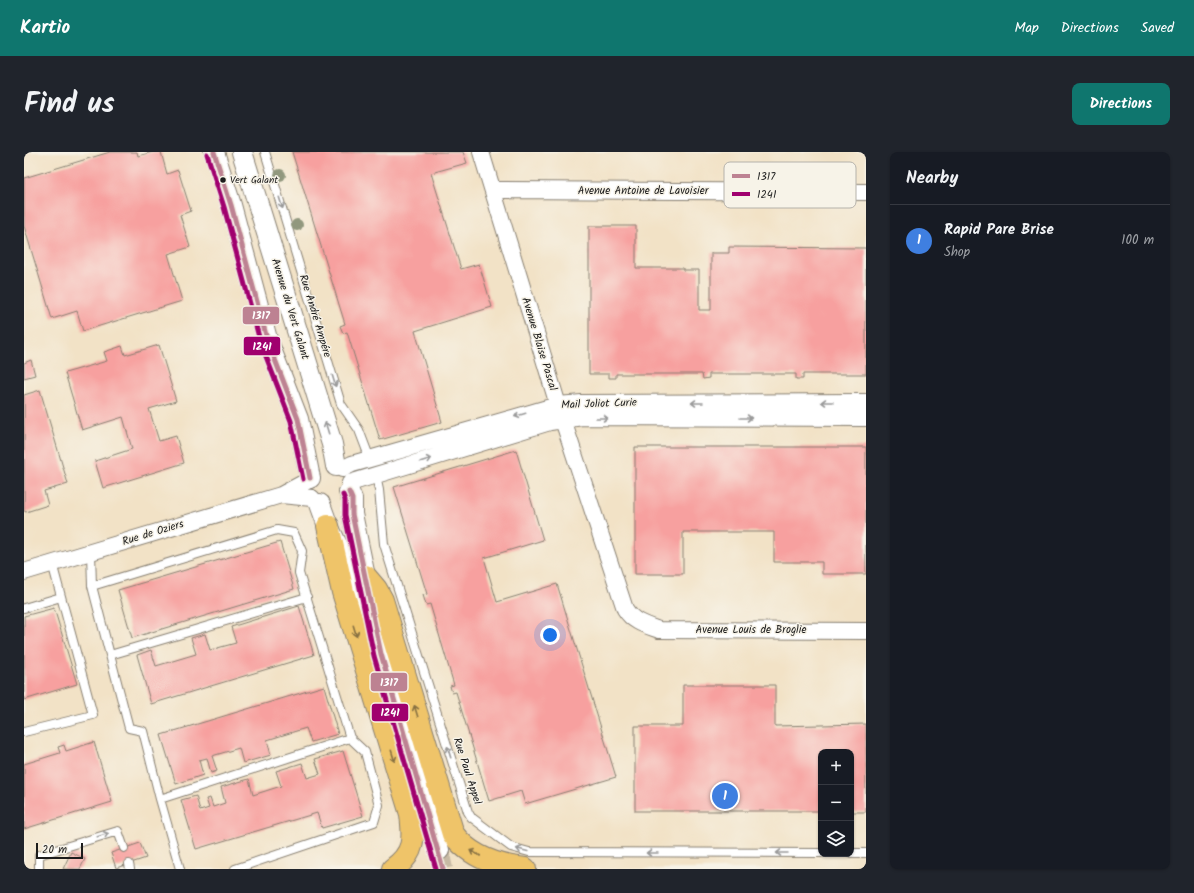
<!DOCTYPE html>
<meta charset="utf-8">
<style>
:root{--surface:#171b24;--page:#20242c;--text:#f1f3f6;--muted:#9ea1a6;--line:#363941;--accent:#0f766e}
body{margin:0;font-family:Kalam,sans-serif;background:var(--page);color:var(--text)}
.controls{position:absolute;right:12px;bottom:12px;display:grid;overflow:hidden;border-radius:8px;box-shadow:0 1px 3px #0004}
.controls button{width:36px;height:36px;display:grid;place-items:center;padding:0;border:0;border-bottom:1px solid var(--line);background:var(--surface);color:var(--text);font:20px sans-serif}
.scale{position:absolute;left:12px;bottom:10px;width:47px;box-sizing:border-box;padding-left:4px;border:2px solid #1c1c1c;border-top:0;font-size:11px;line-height:14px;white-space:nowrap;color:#1c1c1c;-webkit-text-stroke:3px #f7f3e8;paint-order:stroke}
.you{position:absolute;left:526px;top:483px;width:14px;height:14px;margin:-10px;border:3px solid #fff;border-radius:50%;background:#1a73e8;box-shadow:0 0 0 6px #1a73e833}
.badge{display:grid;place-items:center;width:26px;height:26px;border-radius:50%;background:var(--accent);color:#fff;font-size:13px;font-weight:700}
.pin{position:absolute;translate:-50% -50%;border:2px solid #fff;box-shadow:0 1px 4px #0006}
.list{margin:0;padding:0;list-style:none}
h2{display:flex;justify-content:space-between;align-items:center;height:52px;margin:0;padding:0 16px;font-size:17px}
h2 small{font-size:13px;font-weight:400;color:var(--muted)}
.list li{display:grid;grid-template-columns:26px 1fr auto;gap:12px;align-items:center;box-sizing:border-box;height:72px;padding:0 16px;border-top:1px solid var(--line)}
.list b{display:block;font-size:15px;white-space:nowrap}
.list p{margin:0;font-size:13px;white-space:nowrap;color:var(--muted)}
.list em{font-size:13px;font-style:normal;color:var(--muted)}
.icon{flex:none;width:22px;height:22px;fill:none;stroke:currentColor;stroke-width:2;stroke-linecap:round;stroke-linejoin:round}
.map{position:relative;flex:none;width:842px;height:717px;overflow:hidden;border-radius:8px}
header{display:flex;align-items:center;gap:24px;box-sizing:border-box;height:56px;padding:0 20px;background:var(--accent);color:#fff}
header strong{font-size:19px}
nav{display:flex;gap:22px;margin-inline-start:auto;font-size:14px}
.intro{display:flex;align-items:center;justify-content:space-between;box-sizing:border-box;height:96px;padding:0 24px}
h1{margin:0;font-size:28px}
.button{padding:10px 18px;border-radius:8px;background:var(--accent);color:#fff;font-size:14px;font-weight:700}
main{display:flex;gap:24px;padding:0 24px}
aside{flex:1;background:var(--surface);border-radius:8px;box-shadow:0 1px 3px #0004}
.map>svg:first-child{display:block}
</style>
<header>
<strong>Kartio</strong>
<nav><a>Map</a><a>Directions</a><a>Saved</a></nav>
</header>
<div class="intro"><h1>Find us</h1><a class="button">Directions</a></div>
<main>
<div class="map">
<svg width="842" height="717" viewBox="0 0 842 717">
<rect width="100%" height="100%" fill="#f7f3e8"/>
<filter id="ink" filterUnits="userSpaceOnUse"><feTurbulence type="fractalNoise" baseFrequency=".025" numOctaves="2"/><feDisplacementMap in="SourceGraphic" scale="8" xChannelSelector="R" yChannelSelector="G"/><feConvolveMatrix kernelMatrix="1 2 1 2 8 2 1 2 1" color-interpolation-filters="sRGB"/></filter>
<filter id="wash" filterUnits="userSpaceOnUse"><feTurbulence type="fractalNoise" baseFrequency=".012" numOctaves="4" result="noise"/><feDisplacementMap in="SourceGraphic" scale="16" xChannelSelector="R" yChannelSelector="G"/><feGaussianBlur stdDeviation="0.9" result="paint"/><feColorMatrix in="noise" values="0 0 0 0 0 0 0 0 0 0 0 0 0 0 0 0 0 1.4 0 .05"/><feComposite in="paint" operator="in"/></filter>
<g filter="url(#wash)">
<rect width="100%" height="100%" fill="#f2e2c6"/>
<g id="blocks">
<!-- building -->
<path fill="#f7a09f" d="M86 0H113L114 4 129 0H137L143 22 154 18 167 59 156 63 166 95 144 102 158 149 59 179 53 159 28 167 0 74V26Z
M268 0H439L443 11 407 21 437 117 455 112 468 155 391 179 418 270 356 288 323 180 319 181 316 174 321 172Z
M565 74H612V116H659V118H675V158H687V101H705V95L842 96V222H779V227H772V222H685V226L679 227 678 222H592V226H585V222H565Z
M135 193 152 249 125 257 135 289 152 284 160 311 79 336 71 309 108 297 99 265 58 278 41 221 83 209 80 200 98 194 101 203Z
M7 208 11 223 0 226V211Z
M16 238 44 332 20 339 24 353 2 360 0 359V243Z
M611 295H842V422H798V410H750V380H659V422H611Z
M492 298 519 388 460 406 473 450 533 432 592 625 501 652 497 639 465 649 432 540 428 541 426 534 430 533 406 452 402 453 399 443 403 442 370 335Z
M256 390 270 437 108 486 94 438Z
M275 454 290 503 127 552 113 503 127 498 132 514 172 502 167 486 181 482 186 498 212 491 207 475Z
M30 456 53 532 0 548V464Z
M659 533H751V574L842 572V660H827V600H797V659H611V574H659Z
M300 534 314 582 287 590 282 576 243 588 247 603 219 611 215 596 188 604 193 619 187 621 183 606 175 608 179 623 152 632 137 583Z
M70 590 88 650 0 677V612L36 601 34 595 40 593 42 599Z
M319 599 339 664 298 676 293 661 172 697 157 648 172 644 176 659 185 656 182 647 186 646 189 655 201 651 197 635 225 627 229 643 257 634 252 619 278 611 283 626 296 622 291 607Z
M116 691 122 706 92 716 87 701Z
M47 700 61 707 56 717H39Z"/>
</g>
</g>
<g filter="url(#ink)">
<use href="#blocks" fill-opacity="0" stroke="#877f71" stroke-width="1"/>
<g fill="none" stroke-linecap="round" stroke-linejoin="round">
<!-- tertiary-tunnel -->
<path stroke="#c7baa4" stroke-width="20" stroke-dasharray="20 10" stroke-linecap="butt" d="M415 698 419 717"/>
<!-- service casing -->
<g stroke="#877f71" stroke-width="10">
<path id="service" d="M241 0 317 252 335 278 346 307
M352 324 355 338 360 392 444 660 447 665 487 695 505 700 797 701
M67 400 68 434 105 576 119 579 136 647 156 717
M68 434 253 378 270 381 278 399 275 421 326 586
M0 456 37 445
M86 503 283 445
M0 580 69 563 28 411
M136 647 326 586 341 600 355 653 350 670 211 717
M827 701H842
M105 712 106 717
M15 717V703L94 679 100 696"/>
</g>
<!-- minor casing -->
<g stroke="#877f71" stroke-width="18">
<path id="minor" d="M457 0 534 253 601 457C609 470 621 473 635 478L842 479
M469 38 842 40
M318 317 328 312 534 253 558 251 842 250
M326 331 526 270 558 265 842 266
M257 343 288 346
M0 420 257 343 285 328"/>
</g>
<!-- tertiary casing -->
<g stroke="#877f71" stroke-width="22">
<path id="tertiary" d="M190 0 207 53 243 187 274 267 286 326
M218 0 308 292 312 314
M325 340 328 347V362L344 439
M296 352 304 374 318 403 357 502 415 698"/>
</g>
<!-- trunk casing -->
<g stroke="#877f71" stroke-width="24">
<path id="trunk" d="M304 374 319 440 387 662C390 687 391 701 369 717
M341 424 352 437 358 448 429 682C446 705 473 714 501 717"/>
</g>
<!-- service -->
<use href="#service" stroke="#fff" stroke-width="8"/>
<!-- minor -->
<use href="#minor" stroke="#fff" stroke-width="16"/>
<!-- tertiary -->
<use href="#tertiary" stroke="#fff" stroke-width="20"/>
<!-- trunk -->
<use href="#trunk" stroke="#efc469" stroke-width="22"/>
<!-- bus-1 casing -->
<g stroke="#f7f3e8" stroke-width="8">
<path id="bus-1" d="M190 0 207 53 243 187 274 267 286 326
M325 340 328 347V362L357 502 419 717"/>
</g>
<!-- bus-2 casing -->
<g stroke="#f7f3e8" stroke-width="8">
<path id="bus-2" d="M183 2 200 55 236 189 267 269 279 327
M319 343 321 348V363L350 504 412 717"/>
</g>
<!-- bus-1 -->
<use href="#bus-1" stroke="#bd8292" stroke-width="5"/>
<!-- bus-2 -->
<use href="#bus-2" stroke="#a0006e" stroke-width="5"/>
</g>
<!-- trees -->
<g fill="#91987e">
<circle cx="256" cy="23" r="6"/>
<circle cx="273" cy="73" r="6"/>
</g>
<!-- one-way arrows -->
<defs><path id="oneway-shaft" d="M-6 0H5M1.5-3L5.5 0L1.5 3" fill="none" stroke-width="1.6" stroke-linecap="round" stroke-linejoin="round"/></defs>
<g stroke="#999">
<use href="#oneway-shaft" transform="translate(257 51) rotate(73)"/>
<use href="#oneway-shaft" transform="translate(310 229) rotate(73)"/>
<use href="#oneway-shaft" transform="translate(803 250) rotate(180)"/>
<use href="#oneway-shaft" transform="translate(673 251) rotate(180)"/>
<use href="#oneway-shaft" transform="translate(496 263) rotate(163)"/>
<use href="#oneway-shaft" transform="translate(578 266)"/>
<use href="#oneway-shaft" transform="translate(722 266)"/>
<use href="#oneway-shaft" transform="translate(303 276) rotate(-107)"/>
<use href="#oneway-shaft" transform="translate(402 308) rotate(-17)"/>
<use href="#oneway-shaft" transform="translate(425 600) rotate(-107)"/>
<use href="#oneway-shaft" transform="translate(79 683) rotate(-17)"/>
<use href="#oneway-shaft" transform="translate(498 698) rotate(-166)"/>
<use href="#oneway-shaft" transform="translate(628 701) rotate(180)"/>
<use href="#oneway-shaft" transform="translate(758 701) rotate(180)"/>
</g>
<g stroke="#867042">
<use href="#oneway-shaft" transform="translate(331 479) rotate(73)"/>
<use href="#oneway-shaft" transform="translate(392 559) rotate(-107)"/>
<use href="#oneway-shaft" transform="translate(369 604) rotate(73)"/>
<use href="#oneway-shaft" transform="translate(451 701) rotate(-152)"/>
</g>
</g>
<!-- markers -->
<circle fill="#1c1c1c" stroke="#f7f3e8" stroke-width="1.5" cx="199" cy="28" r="3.5"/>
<g text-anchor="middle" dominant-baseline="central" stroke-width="3" stroke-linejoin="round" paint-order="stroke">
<!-- bus labels -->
<g font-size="10" fill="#1c1c1c" stroke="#f7f3e8" text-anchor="start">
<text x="206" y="28">Vert Galant</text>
</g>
<!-- street labels -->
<g font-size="11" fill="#1c1c1c" stroke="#f7f3e8">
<text x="619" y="39">Avenue Antoine de Lavoisier</text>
<text transform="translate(266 157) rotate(73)">Avenue du Vert Galant</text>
<text transform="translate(291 164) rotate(73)">Rue André Ampére</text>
<text transform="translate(515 192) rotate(73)">Avenue Blaise Pascal</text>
<text transform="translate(575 252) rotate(-2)">Mail Joliot Curie</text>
<text transform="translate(129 381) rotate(-17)">Rue de Oziers</text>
<text x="727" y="478">Avenue Louis de Broglie</text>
<text transform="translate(443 619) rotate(72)">Rue Paul Appel</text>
</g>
</g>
<!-- legend -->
<rect x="700" y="10" width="132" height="46" rx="6" fill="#f7f3e8" stroke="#b5b2ab" stroke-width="1"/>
<rect x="708" y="22" width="18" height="4" fill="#bd8292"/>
<rect x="708" y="40" width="18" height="4" fill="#a0006e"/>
<g font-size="11" fill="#1c1c1c">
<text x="733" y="28">1317</text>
<text x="733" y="46">1241</text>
</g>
<g stroke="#f7f3e8" stroke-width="1.5">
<rect x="218" y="154" width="38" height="19" rx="4" fill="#bd8292"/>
<rect x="219" y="184" width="38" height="20" rx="4" fill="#a0006e"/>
<rect x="346" y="520" width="38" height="20" rx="4" fill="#bd8292"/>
<rect x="347" y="551" width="38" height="19" rx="4" fill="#a0006e"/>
</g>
<g font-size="11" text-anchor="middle" font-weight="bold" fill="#fff">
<text x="237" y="167">1317</text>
<text x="238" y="198">1241</text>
<text x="365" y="534">1317</text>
<text x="366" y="564">1241</text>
</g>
</svg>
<div class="controls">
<button>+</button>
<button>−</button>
<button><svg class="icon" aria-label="layers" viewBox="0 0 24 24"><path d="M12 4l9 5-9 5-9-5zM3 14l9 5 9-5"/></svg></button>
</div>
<div class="scale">20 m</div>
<div class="you"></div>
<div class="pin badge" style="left:701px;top:644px;background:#3f7fe0">1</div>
</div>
<aside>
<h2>Nearby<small></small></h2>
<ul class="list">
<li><span class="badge" style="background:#3f7fe0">1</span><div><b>Rapid Pare Brise</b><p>Shop</p></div><em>100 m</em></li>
</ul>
</aside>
</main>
